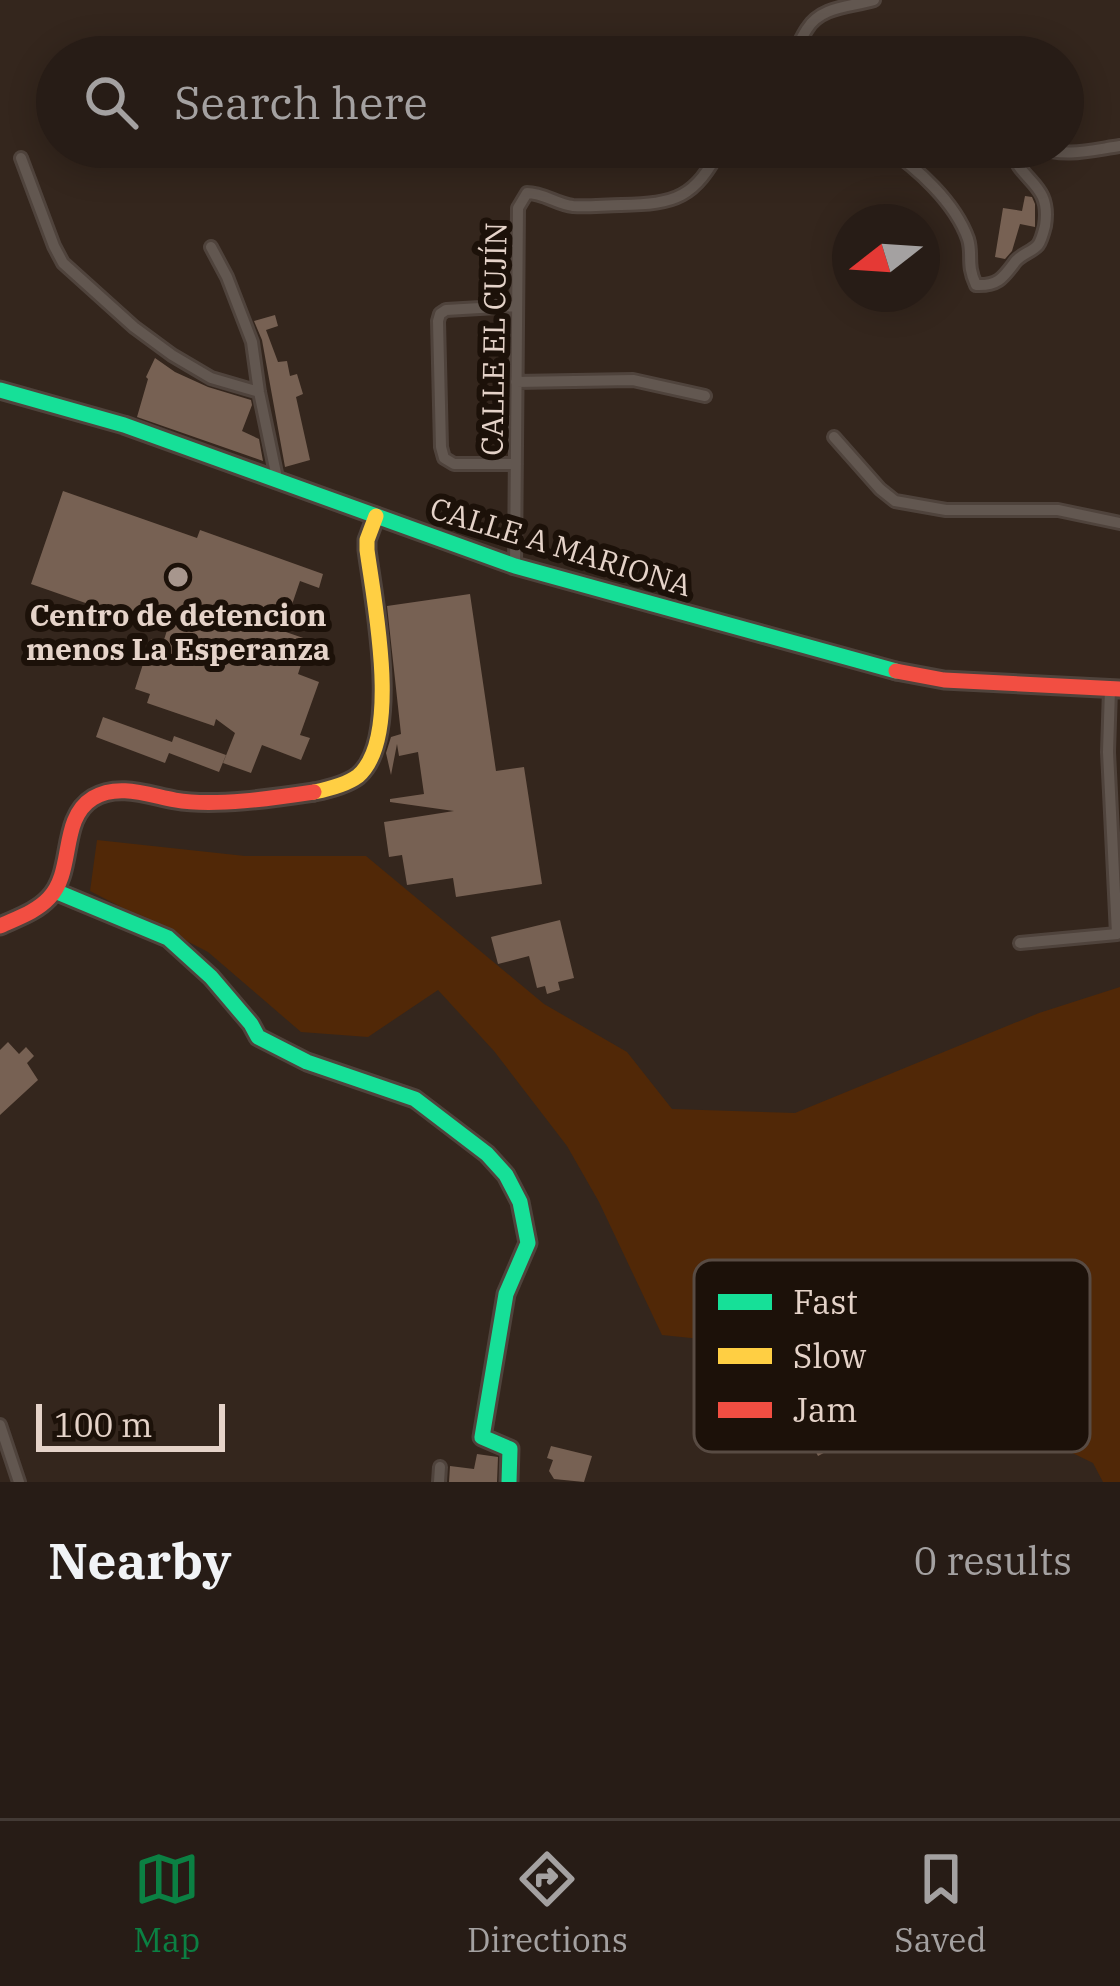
<!DOCTYPE html>
<meta charset="utf-8">
<style>
:root{--surface:#271c16;--page:#332923;--text:#f1f3f6;--muted:#a4a1a1;--line:#433a35;--accent:#0b8043}
body{margin:0;font-family:"IBM Plex Serif",serif;background:var(--page);color:var(--text)}
.compass{position:absolute;left:832px;top:204px;width:108px;height:108px;border-radius:50%;background:var(--surface);box-shadow:0 6px 30px #0003;rotate:253deg}
.scale{position:absolute;left:36px;bottom:30px;width:189px;box-sizing:border-box;padding-left:12px;border:6px solid #e5d3c9;border-top:0;font-size:33px;line-height:42px;white-space:nowrap;color:#e5d3c9;-webkit-text-stroke:9px #1c1109;paint-order:stroke}
.list{margin:0;padding:0;list-style:none}
h2{display:flex;justify-content:space-between;align-items:center;height:156px;margin:0;padding:0 48px;font-size:51px}
h2 small{font-size:39px;font-weight:400;color:var(--muted)}
.icon{flex:none;width:66px;height:66px;fill:none;stroke:currentColor;stroke-width:2;stroke-linecap:round;stroke-linejoin:round}
.map{position:relative;flex:none;width:1120px;height:1482px;overflow:hidden}
.search{position:absolute;background:var(--surface);box-shadow:0 6px 30px #0003;left:36px;right:36px;top:36px;height:132px;display:flex;align-items:center;gap:30px;box-sizing:border-box;padding:0 42px;border-radius:66px;color:var(--muted);font-size:45px}
.sheet{height:336px;background:var(--surface)}
nav{display:flex;justify-content:space-around;align-items:center;box-sizing:border-box;height:168px;border-top:3px solid var(--line);background:var(--surface);font-size:33px;color:var(--muted)}
nav a{display:grid;justify-items:center;gap:6px}
nav .on{color:var(--accent)}
.map>svg:first-child{display:block}
</style>
<div class="map">
<svg width="1120" height="1482" viewBox="0 0 1120 1482">
<rect width="100%" height="100%" fill="#34261d"/>
<!-- green -->
<path fill="#512807" d="M97 840 245 856H366L544 1004 627 1052 672 1109 795 1113 1039 1013 1120 987V1482H1103L1093 1463 968 1402 858 1373 798 1349 662 1335 599 1202 567 1146 494 1051 438 990 368 1037 301 1032 208 952 90 891Z"/>
<!-- building -->
<path fill="#776153" d="M1025 196 1032 197 1035 204V227L1020 224 1012 251 1005 259 995 257 1003 208 1022 211Z
M275 315 278 326 266 330 278 362 287 361 290 376 297 374 303 394 296 397 310 460 285 467 262 340 254 321Z
M155 358 175 372 208 387 251 400 252 405 242 431 259 439 263 461 137 417 148 379 146 377Z
M63 491 197 538 200 530 323 574 319 588 300 581 283 631 309 640 298 674 319 682 300 735 310 738 301 760 262 745 251 773 223 763 235 733 216 719 214 726 147 703 150 694 135 689 151 639 163 643 169 624 122 608 120 615 31 584Z
M470 594 496 771 524 767 542 884 456 897 453 878 407 885 402 855 389 857 384 822 454 811 390 802V799L424 794 418 752 399 756 397 744 391 775 386 753 391 737 401 734 387 606Z
M103 717 172 742 174 736 226 755 219 772 169 753 165 763 96 737Z
M560 920 574 978 558 982 560 990 547 994 545 986 537 988 529 956 498 964 491 937Z
M8 1042 19 1054 26 1047 34 1056 27 1063 38 1080 0 1115V1050Z
M828 1402 848 1440 818 1456 798 1418Z
M551 1446 592 1456 584 1482 554 1479 549 1471 553 1460 547 1458Z
M477 1454 498 1457 497 1482H449L450 1466 474 1469Z"/>
<g fill="none" stroke-linecap="round" stroke-linejoin="round">
<!-- street casing -->
<g stroke="#4f433c" stroke-width="16">
<path id="street" d="M792 57C797 48 801 38 807 29 821 6 851 7 874 0
M886 147C917 168 955 202 968 239 973 255 966 264 976 285 998 286 1003 278 1015 262 1021 254 1032 252 1038 245 1041 241 1044 230 1045 226 1052 183 1021 183 1011 150L1013 147
M1037 147C1064 158 1092 150 1120 146
M21 158 54 246 63 263 134 327 172 355 211 378 259 392
M211 247 227 277 252 342 259 392 277 478
M516 382 633 380 705 396
M834 437 880 489 895 501 946 510H1058L1120 523
M516 464H454L444 458 441 447 438 321 440 314 446 310 516 306
M515 566 518 208 527 193C544 193 556 204 573 206 589 207 605 205 621 205 676 204 695 198 721 147
M1020 943 1117 934 1108 752 1110 689
M0 1425 19 1482
M439 1482 440 1467"/>
</g>
<!-- fast casing -->
<g stroke="#4f433c" stroke-width="21">
<path id="fast" d="M0 390 124 425 515 566 896 671
M55 891 168 938 211 977 251 1024 258 1037 307 1062 415 1099 487 1154 506 1175 520 1202 528 1243 506 1294 482 1437 510 1449 509 1482"/>
</g>
<!-- slow casing -->
<g stroke="#4f433c" stroke-width="21">
<path id="slow" d="M314 792C329 789 346 785 358 776 402 738 374 602 367 550V540L376 516"/>
</g>
<!-- jam casing -->
<g stroke="#4f433c" stroke-width="21">
<path id="jam" d="M896 671 944 680 1120 689
M0 926C17 918 36 912 49 898 75 871 59 819 93 798 118 783 148 795 175 800 214 807 274 798 314 792"/>
</g>
<!-- street -->
<use href="#street" stroke="#625750" stroke-width="10"/>
<!-- fast -->
<use href="#fast" stroke="#16e098" stroke-width="15"/>
<!-- slow -->
<use href="#slow" stroke="#ffcf43" stroke-width="15"/>
<!-- jam -->
<use href="#jam" stroke="#f24e42" stroke-width="15"/>
</g>
<!-- markers -->
<circle fill="#a7968d" stroke="#1c1109" stroke-width="4.5" cx="178" cy="577" r="12"/>
<g text-anchor="middle" dominant-baseline="central" stroke-width="12" stroke-linejoin="round" paint-order="stroke">
<!-- street labels -->
<g font-size="30" fill="#e5d3c9" stroke="#1c1109">
<text transform="translate(493 339) rotate(-89)">CALLE EL CUJÍN</text>
<text transform="translate(561 546) rotate(17)">CALLE A MARIONA</text>
</g>
<!-- poi labels -->
<g font-size="30" font-weight="bold" fill="#e5d3c9" stroke="#1c1109">
<text x="178" y="614">Centro de detencion<tspan x="178" dy="34">menos La Esperanza</tspan></text>
</g>
</g>
<!-- legend -->
<rect x="694" y="1260" width="396" height="192" rx="18" fill="#1c1109" stroke="#584b43" stroke-width="3"/>
<rect x="718" y="1294" width="54" height="16" fill="#16e098"/>
<rect x="718" y="1348" width="54" height="16" fill="#ffcf43"/>
<rect x="718" y="1402" width="54" height="16" fill="#f24e42"/>
<g font-size="33" fill="#e5d3c9">
<text x="793" y="1314">Fast</text>
<text x="793" y="1368">Slow</text>
<text x="793" y="1422">Jam</text>
</g>
</svg>
<svg class="compass" viewBox="-18 -18 36 36"><path d="M0-13l5 13h-10z" fill="#e53935"/><path d="M0 13l5-13h-10z" fill="#a4a1a1"/></svg>
<div class="scale">100 m</div>
<div class="search"><svg class="icon" aria-label="search" viewBox="0 0 24 24"><circle cx="10" cy="10" r="6"/><path d="M15 15l6 6"/></svg>Search here</div>
</div>
<section class="sheet">
<h2>Nearby<small>0 results</small></h2>
<ul class="list">
</ul>
</section>
<nav>
<a class="on"><svg class="icon" aria-label="map" viewBox="0 0 24 24"><path d="M3 6l6-2 6 2 6-2v14l-6 2-6-2-6 2zM9 4v14M15 6v14"/></svg>Map</a>
<a><svg class="icon" aria-label="directions" viewBox="0 0 24 24"><path d="M12 3l9 9-9 9-9-9zM9 14v-3h6M13 9l2 2-2 2"/></svg>Directions</a>
<a><svg class="icon" aria-label="saved" viewBox="0 0 24 24"><path d="M7 4h10v16l-5-4-5 4z"/></svg>Saved</a>
</nav>
